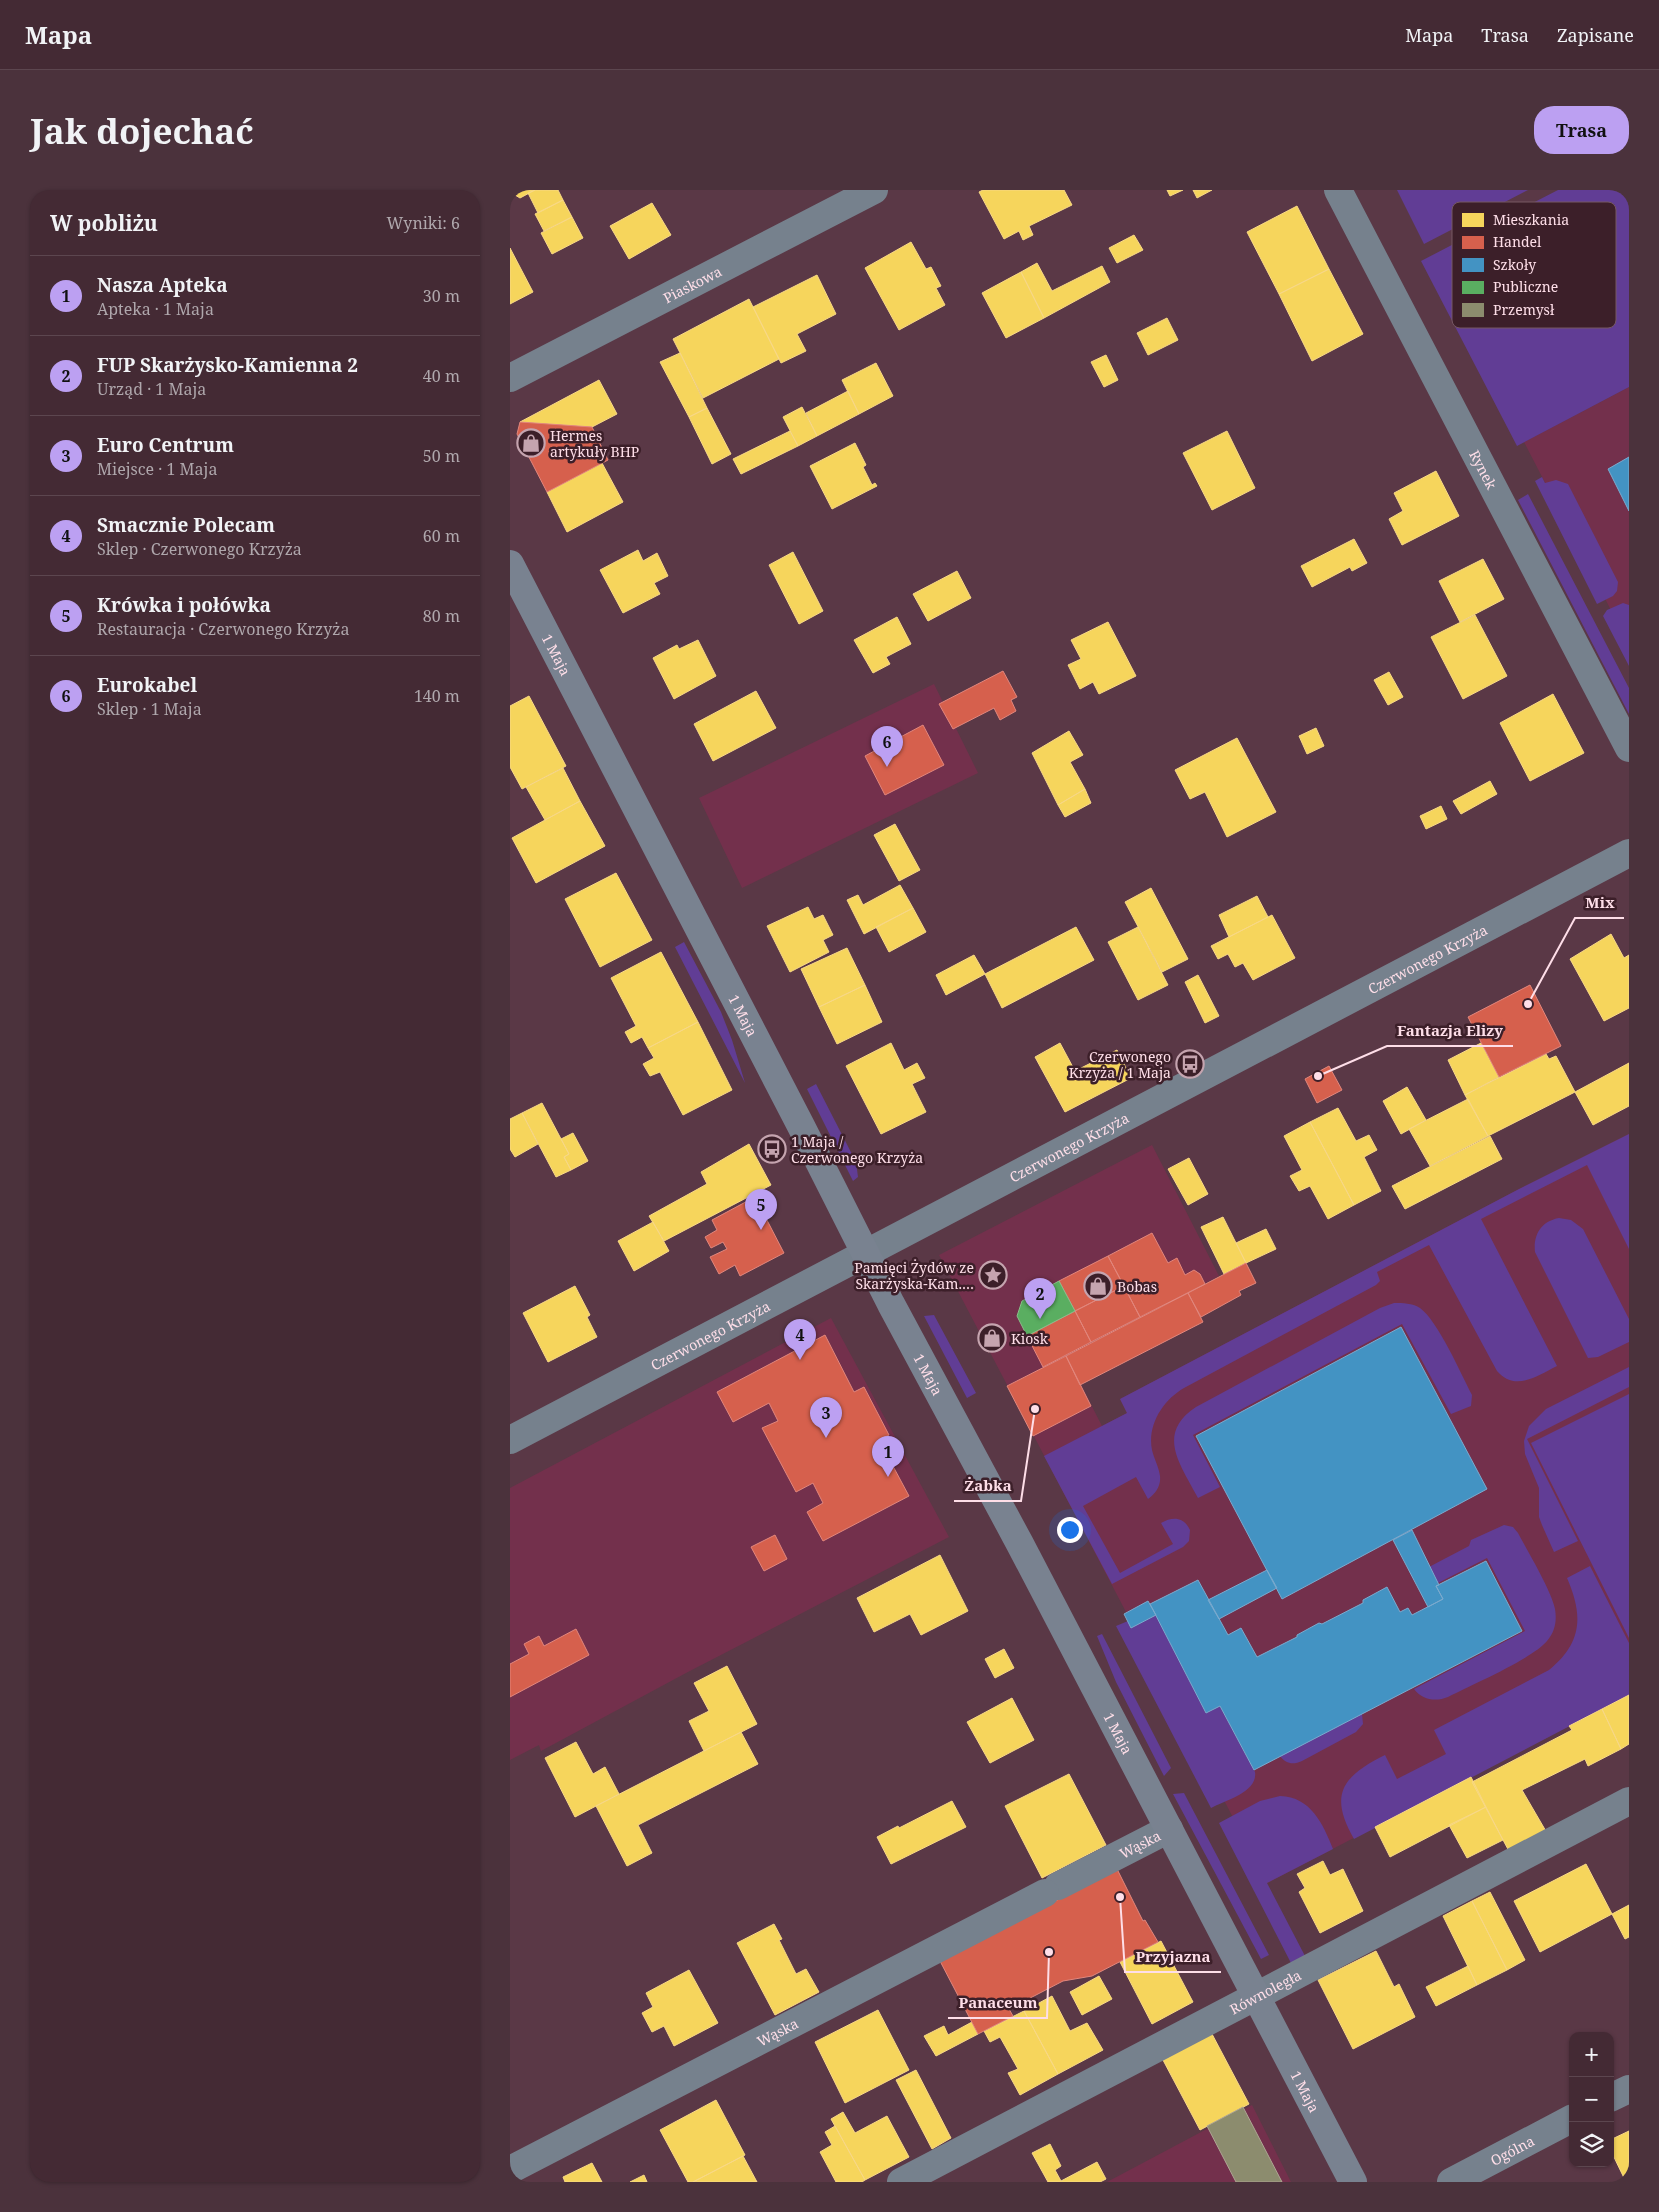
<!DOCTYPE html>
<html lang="pl">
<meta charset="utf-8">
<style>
:root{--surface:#442a34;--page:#4b323c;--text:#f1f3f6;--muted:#afa7ac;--line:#5c464f;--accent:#bca0f2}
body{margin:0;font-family:"Noto Serif",serif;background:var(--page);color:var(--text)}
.controls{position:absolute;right:15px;bottom:15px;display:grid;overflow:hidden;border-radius:10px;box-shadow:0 1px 4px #0004}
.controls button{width:45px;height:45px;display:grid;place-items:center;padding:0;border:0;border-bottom:1px solid var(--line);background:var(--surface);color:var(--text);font:25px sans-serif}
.you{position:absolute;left:559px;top:1339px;width:18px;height:18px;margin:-12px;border:4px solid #fff;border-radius:50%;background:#1a73e8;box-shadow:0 0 0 8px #1a73e833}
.badge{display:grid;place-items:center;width:32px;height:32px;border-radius:50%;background:var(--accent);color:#111;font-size:16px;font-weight:700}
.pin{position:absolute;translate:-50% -41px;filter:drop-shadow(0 1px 2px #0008)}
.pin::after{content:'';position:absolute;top:26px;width:18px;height:15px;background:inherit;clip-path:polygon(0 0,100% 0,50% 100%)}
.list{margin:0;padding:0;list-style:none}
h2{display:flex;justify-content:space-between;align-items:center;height:65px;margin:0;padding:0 20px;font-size:21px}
h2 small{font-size:16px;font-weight:400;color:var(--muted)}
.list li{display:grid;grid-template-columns:32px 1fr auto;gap:15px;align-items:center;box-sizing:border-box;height:80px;padding:0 20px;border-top:1px solid var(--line)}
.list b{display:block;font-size:19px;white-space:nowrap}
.list p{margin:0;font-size:16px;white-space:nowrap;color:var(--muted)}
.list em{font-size:16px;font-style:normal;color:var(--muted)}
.icon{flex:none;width:28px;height:28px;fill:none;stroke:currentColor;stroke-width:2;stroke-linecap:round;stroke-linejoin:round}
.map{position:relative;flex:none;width:1119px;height:1992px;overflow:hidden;border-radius:20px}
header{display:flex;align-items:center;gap:30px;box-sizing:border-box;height:70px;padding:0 25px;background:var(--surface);border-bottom:1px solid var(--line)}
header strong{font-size:24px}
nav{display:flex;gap:28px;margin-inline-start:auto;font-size:18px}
.intro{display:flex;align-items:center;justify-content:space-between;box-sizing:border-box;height:120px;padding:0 30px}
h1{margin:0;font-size:35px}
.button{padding:12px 22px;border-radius:20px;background:var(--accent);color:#111;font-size:18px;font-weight:700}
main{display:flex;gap:30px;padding:0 30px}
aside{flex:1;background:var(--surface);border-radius:20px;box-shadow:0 1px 4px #0004}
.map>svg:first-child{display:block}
</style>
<header>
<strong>Mapa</strong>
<nav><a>Mapa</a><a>Trasa</a><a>Zapisane</a></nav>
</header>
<div class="intro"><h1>Jak dojechać</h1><a class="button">Trasa</a></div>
<main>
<aside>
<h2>W pobliżu<small>Wyniki: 6</small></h2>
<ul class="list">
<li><span class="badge">1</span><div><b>Nasza Apteka</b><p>Apteka · 1 Maja</p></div><em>30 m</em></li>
<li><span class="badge">2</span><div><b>FUP Skarżysko-Kamienna 2</b><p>Urząd · 1 Maja</p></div><em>40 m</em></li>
<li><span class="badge">3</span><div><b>Euro Centrum</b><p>Miejsce · 1 Maja</p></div><em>50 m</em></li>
<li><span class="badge">4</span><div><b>Smacznie Polecam</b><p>Sklep · Czerwonego Krzyża</p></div><em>60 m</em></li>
<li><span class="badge">5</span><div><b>Krówka i połówka</b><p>Restauracja · Czerwonego Krzyża</p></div><em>80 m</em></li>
<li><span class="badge">6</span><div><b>Eurokabel</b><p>Sklep · 1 Maja</p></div><em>140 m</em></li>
</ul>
</aside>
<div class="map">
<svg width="1119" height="1992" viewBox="0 0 1119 1992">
<rect width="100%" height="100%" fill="#5a3846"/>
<!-- built -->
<path fill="#73304c" d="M1119 197V455L1014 252Z
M424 494 468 583 232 698 189 608Z
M1119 944V1505L757 1693 624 1437 621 1438 614 1424 616 1422 429 1065 642 955 709 1086 556 1166 592 1236 617 1223 610 1209 1009 999Z
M321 1128 439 1347 176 1483 31 1561 29 1555 0 1570V1298Z
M742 1915 781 1992H597Z"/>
<!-- green -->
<path fill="#613d95" d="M887 0H1018L914 54Z
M1048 0H1119V197L1007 256 911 71Z
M1032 287 1035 293 1046 290 1058 294 1108 392 1107 401 1103 406 1087 414 1025 291Z
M1018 304 1119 498V524L1008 310Z
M1113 413 1119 415V476L1093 426 1097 420Z
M174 752 211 822 222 850 235 893 165 757Z
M306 894 346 972 348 987 343 991 297 899Z
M1119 944V1059L1077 975 971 1029 1047 1176C1027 1186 1005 1202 987 1181L919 1055 867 1082 870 1091 866 1095 674 1198C653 1210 637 1235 642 1260 644 1269 649 1277 650 1286 651 1296 646 1303 638 1309L626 1287 573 1316 610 1383 663 1354 651 1333C663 1326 674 1327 680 1340L679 1351 673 1357 602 1394 534 1266 617 1223 610 1209 1009 999Z
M1049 1028 1061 1030 1073 1039 1119 1129V1152L1088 1167 1078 1168 1025 1062C1023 1044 1032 1031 1049 1028Z
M884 1113C893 1113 902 1113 910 1118 928 1131 951 1184 962 1205L961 1216 941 1224 892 1134 683 1245 710 1297 688 1308C671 1275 645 1244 686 1217L870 1118Z
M424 1125 466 1203 457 1208 414 1126Z
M1119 1177V1197L1017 1249 1068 1351 1044 1362 1032 1335 1029 1327V1298L1015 1264 1014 1251 1019 1236 1036 1219Z
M1119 1204V1448L1021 1253Z
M994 1335 1003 1337 1008 1343C1018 1362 1041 1400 1045 1419 1047 1431 1045 1442 1037 1451 1022 1469 961 1495 938 1507 926 1512 912 1510 904 1499L1015 1441 977 1368 926 1394 917 1378 959 1356 961 1350Z
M1080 1376 1119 1453V1505L844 1649C818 1604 833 1586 875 1565L887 1589 936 1564 924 1540 1039 1480C1073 1452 1073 1425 1057 1388Z
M646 1425 696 1523 710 1516 745 1582C748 1602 716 1610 701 1618L606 1436 618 1431 621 1438Z
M592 1444 661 1578 654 1586 606 1492 587 1446Z
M852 1524 853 1534 846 1542 792 1571C783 1575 776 1574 770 1566Z
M674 1603 759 1765 751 1769 663 1604Z
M770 1606C801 1607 813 1634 823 1659L757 1693 795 1766 781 1773 709 1633 750 1611Z"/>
<!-- homes -->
<path fill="#f6d55c" stroke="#f8d886" d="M0 0H25L10 8 0 2Z
M25 0H48L53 10 28 23 18 3Z
M473 0H554L562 15 519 36 523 45 513 50 509 41 494 49 469 2Z
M657 0H673L660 6Z
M683 0H702L687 8Z
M53 10 62 27 34 41 25 24Z
M142 13 161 45 119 69 100 36Z
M787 16 819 79 769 104 737 42Z
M62 27 73 48 42 64 31 43Z
M624 45 633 60 607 73 599 58Z
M401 52 416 79 421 77 431 96 426 98 435 115 389 140 355 78Z
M0 58 23 102 0 114Z
M527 73 542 101 592 76 600 92 534 128 511 82Z
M819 79 853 144 802 171 769 104Z
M511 82 534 128 496 148 472 103Z
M307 85 326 124 287 144 296 161 271 173 243 117Z
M239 109 269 169 193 208 163 149Z
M657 128 668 150 638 165 627 143Z
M170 163 197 218 179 227 150 172Z
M596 165 608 190 594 197 581 172Z
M366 173 383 206 349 224 332 190Z
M89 190 107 224 82 237 10 232Z
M338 201 349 224 307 246 296 223Z
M292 217 307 246 288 256 273 227Z
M197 218 221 264 202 274 179 227Z
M280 241 288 256 231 284 223 269Z
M717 241 745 298 702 320 673 263Z
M345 253 356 275 353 277 362 295 365 293 367 296 322 319 300 276Z
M92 273 113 312 57 342 37 302Z
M926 281 949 326 892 355 879 329 893 321 884 303Z
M844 349 857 373 842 381 840 377 802 397 791 376Z
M128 360 133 371 147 363 158 386 144 393 150 404 113 423 90 380Z
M283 362 313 421 289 434 259 375Z
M973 369 994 409 950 432 929 391Z
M447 381 461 408 418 431 403 404Z
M965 425 997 486 953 509 921 447Z
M387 427 401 454 376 467 380 474 363 483 344 450Z
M598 432 626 486 589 504 583 492 570 499 558 475 571 469 561 450Z
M188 450 206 486 164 509 143 468 167 455 169 459Z
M879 482 893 507 878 515 864 490Z
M246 501 266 538 203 571 184 534Z
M1043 504 1074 563 1020 591 990 533Z
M19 506 56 576 12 599 0 577V516Z
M806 538 814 556 797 564 789 546Z
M559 541 573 565 560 572 575 599 548 615 522 563Z
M727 548 766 622 717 647 695 602 680 609 665 580Z
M53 578 70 611 35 630 16 597Z
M980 591 987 604 951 624 943 611Z
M575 599 581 613 555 627 548 615Z
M70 611 95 656 26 693 2 648Z
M931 616 937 629 916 639 910 626Z
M385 634 410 680 389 691 364 645Z
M106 683 142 750 90 777 55 709Z
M390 695 403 718 354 744 337 710 348 705 353 715Z
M641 698 678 769 652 782 615 712Z
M747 706 758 727 719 747 709 725Z
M298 717 304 729 313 725 323 745 313 750 319 762 280 782 257 736Z
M403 718 416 742 379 762 366 737Z
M762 725 785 768 743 790 733 773 725 777 718 764 708 769 701 756Z
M566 737 584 770 492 818 475 784Z
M628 737 658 795 628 810 598 752Z
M1101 744 1114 768 1119 765V818L1094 831 1060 769Z
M337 758 355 795 309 817 291 779Z
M151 762 188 832 138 858 132 847 121 853 115 842 126 836 101 788Z
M464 765 475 784 436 805 426 785Z
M688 785 709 826 695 833 675 792Z
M355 795 372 832 327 854 309 817Z
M188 832 222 900 173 925 150 882 140 886 133 874 144 868 138 858Z
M381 853 394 880 407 873 415 888 402 894 416 922 371 944 336 876Z
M550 853 565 881 607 860 621 888 555 922 525 867Z
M971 853 989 887 955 905 938 870Z
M1036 864 1039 869 1046 866 1065 902 978 946 955 905Z
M1119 873V916L1083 935 1065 902Z
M897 897 916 930 891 944 873 911Z
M958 909 978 946 920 976 899 939Z
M32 913 59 964 54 967 61 980 46 987 12 923Z
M828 918 846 951 859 945 867 960 854 967 871 1001 844 1015 800 932Z
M12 923 28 954 5 967 0 959V929Z
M800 932 844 1015 818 1029 800 996 789 1001 780 986 792 980 774 946Z
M63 943 78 971 61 980 54 967 59 964 51 949Z
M980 946 992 969 895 1019 882 996Z
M239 954 261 995 154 1051 139 1026 197 994 191 982Z
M679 968 698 1004 678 1015 658 979Z
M713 1027 736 1073 714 1084 691 1037Z
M143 1032 159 1061 124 1081 108 1051Z
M756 1039 766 1059 736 1073 726 1053Z
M65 1096 80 1125 77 1127 87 1147 38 1172 13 1123Z
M430 1365 458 1421 411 1445 400 1424 364 1442 347 1408Z
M494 1459 504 1478 485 1488 475 1469Z
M217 1476 247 1534 194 1561 179 1531 199 1521 184 1493Z
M1119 1505V1554L1111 1559 1092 1519Z
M502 1508 524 1550 480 1573 457 1532Z
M1092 1519 1111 1559 1078 1576 1075 1569 1012 1600 1037 1643 1000 1663 962 1592 1062 1540 1059 1536Z
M231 1542 248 1574 128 1635 142 1663 117 1676 86 1616Z
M66 1552 83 1584 95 1577 109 1604 65 1627 35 1568Z
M559 1584 596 1655 532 1688 495 1616Z
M961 1587 976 1617 880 1667 865 1637Z
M442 1611 456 1637 381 1674 367 1647 388 1636 389 1638Z
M976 1617 993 1650 957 1668 939 1635Z
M813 1671 820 1685 833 1679 853 1721 810 1743 789 1702 795 1698 787 1684Z
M1076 1674 1102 1724 1030 1762 1004 1711Z
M980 1702 1015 1770 997 1780 962 1711Z
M962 1711 997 1780 967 1795 933 1726Z
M1119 1715V1747L1115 1749 1102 1724Z
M264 1734 272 1749 269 1750 286 1784 296 1779 309 1802 265 1825 227 1753Z
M651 1751 683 1812 642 1834 610 1772Z
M866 1761 884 1797 889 1794 905 1827 843 1859 808 1790Z
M958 1776 967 1795 926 1816 916 1797Z
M179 1780 208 1833 164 1856 154 1836 142 1842 132 1823 143 1817 136 1803Z
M589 1786 602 1809 572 1825 560 1802Z
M542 1806 560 1841 577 1833 593 1860 548 1884 514 1821Z
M368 1820 399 1880 335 1913 305 1852Z
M514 1821 548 1884 510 1905 498 1883 508 1879 490 1847 480 1852 474 1841Z
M462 1832 468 1844 426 1866 414 1846 434 1836 438 1845Z
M702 1844 739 1914 690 1940 653 1870Z
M406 1880 441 1948 422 1959 386 1890Z
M206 1910 235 1965 183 1992H178L150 1940Z
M333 1922 345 1943 377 1926 399 1967 355 1990 321 1929Z
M325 1936 355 1990 352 1992H326L310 1962 322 1955 315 1942Z
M1119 1941V1992H1116L1100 1959V1950Z
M540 1954 551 1976 545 1980 551 1991 587 1972 596 1989 590 1992H538L522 1963Z
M233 1966 247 1992H183Z
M82 1973 92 1992H55L53 1987Z
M134 1985 137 1992H120Z"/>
<!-- shops -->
<path fill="#d6604d" stroke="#e2867c" d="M10 232 82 237 98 270 37 302 7 244Z
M493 481 507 507 501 510 506 521 490 530 484 518 443 539 429 514Z
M413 535 434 575 375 605 355 566Z
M1020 795 1051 856 989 887 958 827Z
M819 876 832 900 807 913 795 889Z
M245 1007 274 1063 230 1086 225 1075 209 1084 200 1067 217 1059 213 1052 201 1058 195 1047 207 1040 202 1030Z
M642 1043 658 1073 667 1068 675 1085 684 1080 690 1084 695 1094 630 1127 598 1066Z
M598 1066 614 1096 565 1121 549 1091Z
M736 1073 746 1093 729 1101 731 1105 691 1127 678 1103Z
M614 1096 630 1127 581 1152 565 1121Z
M678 1103 693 1132 570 1195 556 1166Z
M565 1121 581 1152 533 1177 517 1146Z
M485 1135 495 1153 478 1162 469 1143Z
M315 1145 344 1202 354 1197 379 1245 369 1250 399 1306 313 1351 297 1322 313 1313 303 1293 286 1302 252 1238 268 1231 259 1213 223 1232 207 1202Z
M556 1166 581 1216 523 1246 497 1196Z
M265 1345 277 1369 254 1381 241 1357Z
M66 1439 79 1465 0 1507V1474L19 1464 14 1454 29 1446 34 1456Z
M607 1679 633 1731 635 1730 648 1752 582 1786 553 1791 499 1819 503 1826 468 1844 430 1771Z"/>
<!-- schools -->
<path fill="#4393c3" stroke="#7baace" d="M1119 267V321L1098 279Z
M891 1137 977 1299 772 1409 686 1246Z
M902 1340 929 1395 926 1396 933 1409 918 1417 883 1350Z
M976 1371 1012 1441 744 1580 710 1516 696 1523 640 1414 688 1390 718 1445 731 1438 747 1467 787 1447V1445L809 1433 812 1434 853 1413V1410L877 1397 890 1422 898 1418 902 1425 933 1409 926 1396Z
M757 1380 767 1398 709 1429 698 1410Z
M638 1411 646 1425 621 1438 614 1424Z"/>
<!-- public -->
<path fill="#5aae61" stroke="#8bbc8a" d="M549 1091 565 1121 517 1146 507 1126 512 1111Z"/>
<!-- industry -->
<path fill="#8c8c6e" stroke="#aea593" d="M733 1917 772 1992H726L697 1936Z"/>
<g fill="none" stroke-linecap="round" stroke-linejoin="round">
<!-- street -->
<g stroke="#76818d" stroke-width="28">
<path id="s1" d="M828 0 1119 558"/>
<path id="s2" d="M0 188 364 0"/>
<path id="s3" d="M0 1250 1119 663"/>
<path id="s4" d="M548 1696 659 1639"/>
<path d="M1100 1908 1119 1899"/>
<path id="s5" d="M0 1980 535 1703"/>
<path id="s6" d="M391 1992 1119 1611"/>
<path id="s7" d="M941 1992 1063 1928"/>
</g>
<!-- secondary -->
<path stroke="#798290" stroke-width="28" id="s8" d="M0 374 291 936 381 1114 510 1354 843 1992"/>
</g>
<!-- icons -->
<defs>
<g id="shop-ring" transform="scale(1.4375)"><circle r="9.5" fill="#3c1f29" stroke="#c5a4af" stroke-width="1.5"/><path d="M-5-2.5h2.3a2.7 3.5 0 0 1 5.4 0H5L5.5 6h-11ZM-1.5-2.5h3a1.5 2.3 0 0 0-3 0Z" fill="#c5a4af"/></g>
<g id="bus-ring" transform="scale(1.4375)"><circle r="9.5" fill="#3c1f29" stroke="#c5a4af" stroke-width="1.5"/><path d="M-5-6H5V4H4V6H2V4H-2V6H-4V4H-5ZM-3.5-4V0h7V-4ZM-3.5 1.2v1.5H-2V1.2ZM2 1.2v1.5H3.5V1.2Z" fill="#c5a4af"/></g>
<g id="sight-ring" transform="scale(1.4375)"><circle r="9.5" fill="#3c1f29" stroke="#c5a4af" stroke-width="1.5"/><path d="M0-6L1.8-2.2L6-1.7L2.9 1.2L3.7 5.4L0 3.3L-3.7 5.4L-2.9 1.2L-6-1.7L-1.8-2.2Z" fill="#c5a4af"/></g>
</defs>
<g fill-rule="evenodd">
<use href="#shop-ring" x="21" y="253"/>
<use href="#bus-ring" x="680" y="874"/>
<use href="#bus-ring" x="262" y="959"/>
<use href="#sight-ring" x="483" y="1085"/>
<use href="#shop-ring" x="588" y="1096"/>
<use href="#shop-ring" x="482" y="1148"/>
</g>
<g text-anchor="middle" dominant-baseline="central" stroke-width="5" stroke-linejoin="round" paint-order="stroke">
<!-- street labels -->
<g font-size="14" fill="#fedee8" stroke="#3c1f29">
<text stroke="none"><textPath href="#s2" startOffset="205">Piaskowa</textPath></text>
<text stroke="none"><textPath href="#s1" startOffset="315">Rynek</textPath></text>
<text stroke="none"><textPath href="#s8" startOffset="102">1 Maja</textPath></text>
<text stroke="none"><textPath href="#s3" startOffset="1036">Czerwonego Krzyża</textPath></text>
<text stroke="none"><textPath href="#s8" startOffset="508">1 Maja</textPath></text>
<text stroke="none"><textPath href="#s3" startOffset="631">Czerwonego Krzyża</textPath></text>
<text stroke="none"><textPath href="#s3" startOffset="226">Czerwonego Krzyża</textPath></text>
<text stroke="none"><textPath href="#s8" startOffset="912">1 Maja</textPath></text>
<text stroke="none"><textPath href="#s8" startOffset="1318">1 Maja</textPath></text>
<text stroke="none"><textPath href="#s4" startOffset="92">Wąska</textPath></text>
<text stroke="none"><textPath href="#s6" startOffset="411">Równoległa</textPath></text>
<text stroke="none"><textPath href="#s5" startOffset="301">Wąska</textPath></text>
<text stroke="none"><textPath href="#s8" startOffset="1722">1 Maja</textPath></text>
<text stroke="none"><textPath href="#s7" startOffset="69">Ogólna</textPath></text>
</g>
<!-- poi labels -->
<g font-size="14" fill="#fedee8" stroke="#3c1f29" text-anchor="start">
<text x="40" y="245">Hermes<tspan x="40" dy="16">artykuły BHP</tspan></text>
<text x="661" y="866" text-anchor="end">Czerwonego<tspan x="661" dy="16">Krzyża / 1 Maja</tspan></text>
<text x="281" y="951">1 Maja /<tspan x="281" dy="16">Czerwonego Krzyża</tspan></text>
<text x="464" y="1077" text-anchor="end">Pamięci Żydów ze<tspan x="464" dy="16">Skarżyska-Kam.…</tspan></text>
<text x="607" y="1096">Bobas</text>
<text x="501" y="1148">Kiosk</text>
</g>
</g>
<!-- legend -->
<rect x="942" y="12" width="164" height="126" rx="8" fill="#3c1f29" stroke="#765862" stroke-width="1"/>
<rect x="952" y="23" width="22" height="14" fill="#f6d55c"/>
<rect x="952" y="46" width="22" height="13" fill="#d6604d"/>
<rect x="952" y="68" width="22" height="14" fill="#4393c3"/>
<rect x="952" y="91" width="22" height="13" fill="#5aae61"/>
<rect x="952" y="113" width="22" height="14" fill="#8c8c6e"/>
<g font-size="14" fill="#fedee8">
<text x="983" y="35">Mieszkania</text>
<text x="983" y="57">Handel</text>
<text x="983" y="80">Szkoły</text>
<text x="983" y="102">Publiczne</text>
<text x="983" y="125">Przemysł</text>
</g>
<!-- callouts -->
<path fill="none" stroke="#fedee8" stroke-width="2" d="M1018 814L1065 728H1114M808 886L877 856H1003M525 1219L511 1311H444M610 1707L615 1782H711M539 1762L537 1828H438"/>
<g fill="#fedee8" stroke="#3c1f29" stroke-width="2">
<circle cx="1018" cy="814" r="5"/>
<circle cx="808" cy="886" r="5"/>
<circle cx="525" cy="1219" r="5"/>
<circle cx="610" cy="1707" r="5"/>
<circle cx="539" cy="1762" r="5"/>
</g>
<g font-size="15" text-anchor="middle" font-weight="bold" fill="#fedee8" stroke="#3c1f29" stroke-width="5" stroke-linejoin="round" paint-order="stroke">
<text x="1090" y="718">Mix</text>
<text x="940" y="846">Fantazja Elizy</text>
<text x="478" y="1301">Żabka</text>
<text x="663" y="1772">Przyjazna</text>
<text x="488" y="1818">Panaceum</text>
</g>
</svg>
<div class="controls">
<button>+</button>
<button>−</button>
<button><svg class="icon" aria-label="layers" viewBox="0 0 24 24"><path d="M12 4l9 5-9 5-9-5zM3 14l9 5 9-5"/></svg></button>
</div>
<div class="you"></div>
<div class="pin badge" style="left:378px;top:1287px">1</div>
<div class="pin badge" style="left:530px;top:1129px">2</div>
<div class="pin badge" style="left:316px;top:1248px">3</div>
<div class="pin badge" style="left:290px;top:1170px">4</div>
<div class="pin badge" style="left:251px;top:1040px">5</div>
<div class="pin badge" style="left:377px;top:577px">6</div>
</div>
</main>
